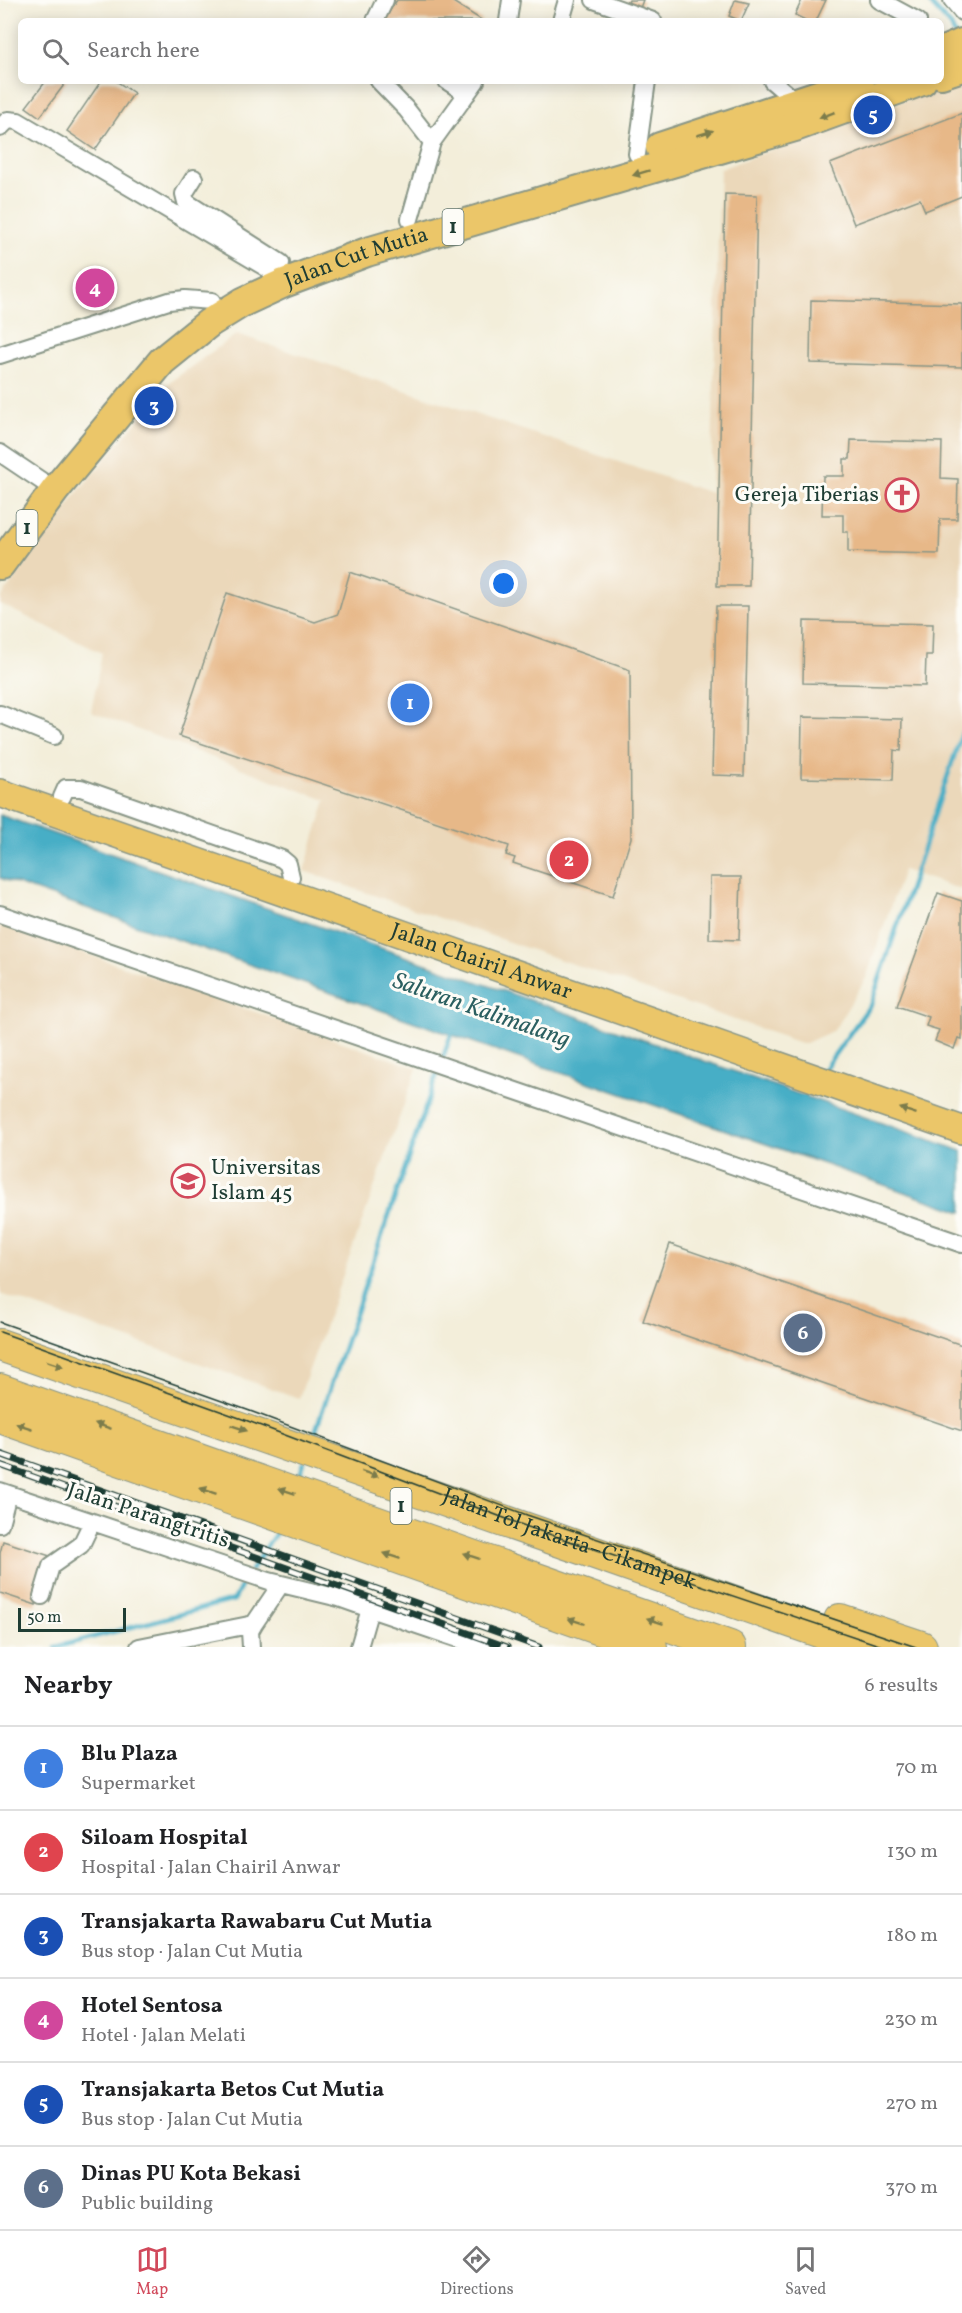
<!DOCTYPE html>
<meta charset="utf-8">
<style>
:root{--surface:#fff;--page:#f6f6f6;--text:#202124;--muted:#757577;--line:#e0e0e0;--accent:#d1495b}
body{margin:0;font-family:Vollkorn,serif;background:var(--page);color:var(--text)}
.scale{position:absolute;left:18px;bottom:15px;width:108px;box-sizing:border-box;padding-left:6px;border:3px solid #1f3d34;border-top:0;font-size:16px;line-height:21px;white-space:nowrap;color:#1f3d34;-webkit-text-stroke:4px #fdfcf7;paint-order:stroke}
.you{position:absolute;left:504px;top:584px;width:21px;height:21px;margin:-15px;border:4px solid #fff;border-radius:50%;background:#1a73e8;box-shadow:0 0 0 9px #1a73e833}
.badge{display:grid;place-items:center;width:39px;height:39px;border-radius:50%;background:var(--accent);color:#fff;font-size:20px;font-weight:700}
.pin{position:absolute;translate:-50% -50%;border:3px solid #fff;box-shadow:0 2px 6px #0006}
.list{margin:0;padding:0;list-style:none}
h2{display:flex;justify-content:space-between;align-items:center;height:78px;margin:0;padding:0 24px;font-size:26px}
h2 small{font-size:20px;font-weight:400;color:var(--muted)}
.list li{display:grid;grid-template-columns:39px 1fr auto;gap:18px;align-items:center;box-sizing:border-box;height:84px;padding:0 24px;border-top:2px solid var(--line)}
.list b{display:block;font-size:22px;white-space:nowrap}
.list p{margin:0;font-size:20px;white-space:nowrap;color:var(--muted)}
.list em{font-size:20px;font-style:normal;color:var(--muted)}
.icon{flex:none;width:33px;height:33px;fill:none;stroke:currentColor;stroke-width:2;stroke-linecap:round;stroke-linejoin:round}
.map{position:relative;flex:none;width:962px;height:1647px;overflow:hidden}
.search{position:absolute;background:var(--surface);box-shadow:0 3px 15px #0003;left:18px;right:18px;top:18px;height:66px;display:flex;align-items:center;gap:15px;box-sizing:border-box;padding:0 21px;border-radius:9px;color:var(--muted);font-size:22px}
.sheet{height:582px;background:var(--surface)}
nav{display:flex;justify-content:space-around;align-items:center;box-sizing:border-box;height:84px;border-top:2px solid var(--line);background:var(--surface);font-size:16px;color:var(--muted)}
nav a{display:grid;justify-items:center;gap:3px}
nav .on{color:var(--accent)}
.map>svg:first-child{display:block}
</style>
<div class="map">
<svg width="962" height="1647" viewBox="0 0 962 1647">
<rect width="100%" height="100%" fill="#fdfcf7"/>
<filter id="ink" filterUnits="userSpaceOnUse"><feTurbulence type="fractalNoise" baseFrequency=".0167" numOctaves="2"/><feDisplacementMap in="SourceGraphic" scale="12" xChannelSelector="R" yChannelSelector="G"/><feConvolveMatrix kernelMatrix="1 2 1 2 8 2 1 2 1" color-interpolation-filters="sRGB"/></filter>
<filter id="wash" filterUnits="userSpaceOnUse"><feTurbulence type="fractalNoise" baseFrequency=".008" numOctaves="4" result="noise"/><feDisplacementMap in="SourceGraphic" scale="24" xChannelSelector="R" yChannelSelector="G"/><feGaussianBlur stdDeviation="1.35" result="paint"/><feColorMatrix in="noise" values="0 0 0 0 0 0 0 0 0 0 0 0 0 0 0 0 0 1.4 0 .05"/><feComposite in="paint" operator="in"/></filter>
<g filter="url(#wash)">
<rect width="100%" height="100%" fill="#f3eeda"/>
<!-- built -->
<path fill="#ebd8ba" d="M962 79V890L903 870 866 978 834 1030 804 1044 304 871 326 800 91 712 102 653 0 604V599L79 490 170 382 237 334 711 493 720 169Z
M0 924 417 1068 299 1398 0 1294Z"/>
<!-- water -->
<path fill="#47aec6" stroke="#33767d" stroke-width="1.5" d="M0 815 962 1151V1212L0 878Z"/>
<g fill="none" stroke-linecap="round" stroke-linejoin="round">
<!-- stream -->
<path stroke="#47aec6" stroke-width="4.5" d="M927 0 951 26 955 35
M442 1060 453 1029
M822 1072 871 1004 962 733
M801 1101 812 1086
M312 1441 439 1068
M297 1483 304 1463
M251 1570 280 1527
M56 1647 234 1600 246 1577"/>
</g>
<g id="blocks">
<!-- building -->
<path fill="#e7b888" d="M397 0H450L483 21H383Z
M629 0H643L640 8 628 3Z
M735 0 749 3 741 21 729 16Z
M802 0H826L816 21H807L795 15Z
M46 81H67L40 117 26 107Z
M101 81H116L134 93 95 150 67 131Z
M962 113V196L925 211 920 199 854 224 830 164Z
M725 194 757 195 749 586H717Z
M811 300 962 304V367L810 363Z
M851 440 942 442 941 478 958 479 957 519H940L939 554 848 552V532H843V515H822L823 476H844V459H850Z
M350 572 630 670 631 838 613 896 513 863 515 858 506 855 509 846 179 736 227 593 315 622 338 614Z
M716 606H748L744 776 712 775Z
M804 621 933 624 932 655H926L925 686 803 683Z
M802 717 902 719 901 751 894 750 893 780 801 778Z
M710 877H741L739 940 709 939Z
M938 893 962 901V1039L958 1038 954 1049 935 1041 939 1030 926 1026 929 1017 897 1006Z
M670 1244 962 1345V1431L643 1321Z
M3 1541 50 1556 36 1605 0 1593V1553Z"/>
</g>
</g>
<g filter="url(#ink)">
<use href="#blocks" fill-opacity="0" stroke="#899687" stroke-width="1.5"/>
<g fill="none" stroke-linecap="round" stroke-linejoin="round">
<!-- minor casing -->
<g stroke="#899687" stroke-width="20">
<path id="minor" d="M594 0 653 21
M879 0 918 21
M952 0 962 12
M375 21 385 0
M508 21 511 0
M561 21 567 0
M379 81 407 110 432 142 410 219
M447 81 467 94
M772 81 798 103
M0 128 8 120 18 121 270 270
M432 142 476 81
M637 154 647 81
M194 178 184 194 186 202 281 263
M0 355 169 301 185 299 212 301
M0 453 55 490
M0 714 54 736
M62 797 66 788H81L282 859 288 864 291 877
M0 914 962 1244
M0 1491 269 1581 339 1598 370 1609
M0 1524 8 1494
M42 1596 51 1566 81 1545 92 1522
M139 1647 254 1624 281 1584
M251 1647 250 1631 254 1624
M359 1647 370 1609 482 1647"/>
</g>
<!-- primary casing -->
<g stroke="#899687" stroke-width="30">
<g id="primary">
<path id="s1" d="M0 793 962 1130"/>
</g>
</g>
<!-- trunk casing -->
<g stroke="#899687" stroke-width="32">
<g id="trunk">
<path d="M941 52 962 43"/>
<path d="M941 74 962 67"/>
<path d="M660 147 860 81"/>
<path id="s2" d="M0 565 55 490 162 361 209 323 243 302 284 283 367 252 795 127 922 81"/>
</g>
</g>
<!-- motorway casing -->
<g stroke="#899687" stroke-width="34">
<path id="motorway" d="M0 1345 864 1647
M0 1390 730 1647
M0 1417 651 1647
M840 1620 921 1647"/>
</g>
<!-- minor -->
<use href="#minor" stroke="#fff" stroke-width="16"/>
<!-- primary -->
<use href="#primary" stroke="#ebc669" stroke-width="27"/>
<!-- trunk -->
<use href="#trunk" stroke="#ebc669" stroke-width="28"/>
<!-- motorway -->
<use href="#motorway" stroke="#ebc669" stroke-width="32"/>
<!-- tram -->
<g stroke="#1f3d34" stroke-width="1.5">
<path d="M0 1322 250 1411 527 1515 916 1647"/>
<path id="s3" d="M0 1332 248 1421 528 1527 885 1647"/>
</g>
<!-- rail casing -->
<g stroke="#1f3d34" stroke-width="7">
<path id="rail" d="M0 1454 539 1647
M0 1465 507 1647"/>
</g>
<!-- rail -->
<use href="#rail" stroke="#fdfcf7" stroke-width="4.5" stroke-dasharray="14" stroke-linecap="butt"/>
</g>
<!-- one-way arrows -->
<defs><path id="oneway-solid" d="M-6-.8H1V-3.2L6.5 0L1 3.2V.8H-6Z" transform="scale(1.5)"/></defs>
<g fill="#7b7b4c">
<use href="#oneway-solid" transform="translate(827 115) rotate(159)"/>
<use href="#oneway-solid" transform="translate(705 133) rotate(-17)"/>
<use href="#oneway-solid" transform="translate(641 173) rotate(163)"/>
<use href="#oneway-solid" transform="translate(908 1111) rotate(-161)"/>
<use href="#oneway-solid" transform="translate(55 1364) rotate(19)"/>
<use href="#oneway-solid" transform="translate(24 1426) rotate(-161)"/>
<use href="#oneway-solid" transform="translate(103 1426) rotate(-161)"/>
<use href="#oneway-solid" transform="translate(239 1428) rotate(19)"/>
<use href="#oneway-solid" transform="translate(370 1474) rotate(19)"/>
<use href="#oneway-solid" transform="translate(208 1491) rotate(-161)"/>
<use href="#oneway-solid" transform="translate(287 1491) rotate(-161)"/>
<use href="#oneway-solid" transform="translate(392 1556) rotate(-161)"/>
<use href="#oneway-solid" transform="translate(471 1556) rotate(-161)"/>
<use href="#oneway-solid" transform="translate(576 1621) rotate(-161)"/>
<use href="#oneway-solid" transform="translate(655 1621) rotate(-161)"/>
</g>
</g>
<!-- icons -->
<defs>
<g id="church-ring" transform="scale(1.725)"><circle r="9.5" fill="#fdfcf7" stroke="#d1495b" stroke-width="1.5"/><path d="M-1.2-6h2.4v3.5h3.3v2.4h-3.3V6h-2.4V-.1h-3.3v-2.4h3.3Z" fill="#d1495b"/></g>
<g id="university-ring" transform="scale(1.725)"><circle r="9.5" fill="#fdfcf7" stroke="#d1495b" stroke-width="1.5"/><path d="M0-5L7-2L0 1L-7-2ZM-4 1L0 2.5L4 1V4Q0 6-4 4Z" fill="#d1495b"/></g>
</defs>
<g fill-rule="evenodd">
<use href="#church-ring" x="902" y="495"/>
<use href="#university-ring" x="188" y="1181"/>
</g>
<g text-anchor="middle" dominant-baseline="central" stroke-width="6" stroke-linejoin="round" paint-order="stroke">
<!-- shield labels -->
<g fill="#fdfcf7" stroke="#62766e" stroke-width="1.5">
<rect x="442.5" y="209" width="21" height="36" rx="4.5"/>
<rect x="16.5" y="510" width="21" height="36" rx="4.5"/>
<rect x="390.5" y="1488" width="21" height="36" rx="4.5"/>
</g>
<g font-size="21" font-weight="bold" fill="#1f3d34">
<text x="453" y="227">1</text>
<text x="27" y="528">1</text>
<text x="401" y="1506">1</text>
</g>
<!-- street labels -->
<g font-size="22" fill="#1f3d34" stroke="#fdfcf7">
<text stroke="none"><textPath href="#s2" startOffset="483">Jalan Cut Mutia</textPath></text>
<text stroke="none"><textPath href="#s1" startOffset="510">Jalan Chairil Anwar</textPath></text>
<text transform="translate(148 1516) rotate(18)">Jalan Parangtritis</text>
<text stroke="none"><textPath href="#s3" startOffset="606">Jalan Tol Jakarta–Cikampek</textPath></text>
</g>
<!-- poi labels -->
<g font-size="22" fill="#1f3d34" stroke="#fdfcf7" text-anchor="end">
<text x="879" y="495">Gereja Tiberias</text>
<text x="211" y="1168" text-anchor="start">Universitas<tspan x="211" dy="25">Islam 45</tspan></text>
</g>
<!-- water labels -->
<g font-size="24" font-style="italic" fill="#2b5f60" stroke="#fdfcf7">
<text transform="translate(481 1011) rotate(19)">Saluran Kalimalang</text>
</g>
</g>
</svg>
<div class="scale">50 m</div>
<div class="you"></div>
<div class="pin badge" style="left:410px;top:703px;background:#3f7fe0">1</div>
<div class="pin badge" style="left:569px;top:860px;background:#e0444e">2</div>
<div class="pin badge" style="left:154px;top:406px;background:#1a4fb4">3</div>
<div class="pin badge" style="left:95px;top:288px;background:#d1479c">4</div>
<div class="pin badge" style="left:873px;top:115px;background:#1a4fb4">5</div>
<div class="pin badge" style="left:803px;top:1333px;background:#5c6f8a">6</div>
<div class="search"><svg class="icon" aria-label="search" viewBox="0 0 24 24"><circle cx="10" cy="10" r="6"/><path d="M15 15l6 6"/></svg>Search here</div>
</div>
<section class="sheet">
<h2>Nearby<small>6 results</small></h2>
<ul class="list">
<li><span class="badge" style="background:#3f7fe0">1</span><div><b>Blu Plaza</b><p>Supermarket</p></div><em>70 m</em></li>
<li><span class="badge" style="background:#e0444e">2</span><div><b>Siloam Hospital</b><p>Hospital · Jalan Chairil Anwar</p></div><em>130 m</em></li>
<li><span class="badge" style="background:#1a4fb4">3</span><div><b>Transjakarta Rawabaru Cut Mutia</b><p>Bus stop · Jalan Cut Mutia</p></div><em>180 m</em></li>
<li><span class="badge" style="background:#d1479c">4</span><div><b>Hotel Sentosa</b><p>Hotel · Jalan Melati</p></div><em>230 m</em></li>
<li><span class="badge" style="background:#1a4fb4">5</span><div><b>Transjakarta Betos Cut Mutia</b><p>Bus stop · Jalan Cut Mutia</p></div><em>270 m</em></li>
<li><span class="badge" style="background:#5c6f8a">6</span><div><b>Dinas PU Kota Bekasi</b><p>Public building</p></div><em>370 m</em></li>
</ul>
</section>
<nav>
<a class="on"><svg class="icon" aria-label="map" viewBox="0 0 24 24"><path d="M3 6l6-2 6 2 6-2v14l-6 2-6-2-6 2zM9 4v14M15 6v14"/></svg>Map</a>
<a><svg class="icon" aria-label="directions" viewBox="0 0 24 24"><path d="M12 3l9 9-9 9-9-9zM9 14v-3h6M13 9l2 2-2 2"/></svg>Directions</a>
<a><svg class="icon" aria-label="saved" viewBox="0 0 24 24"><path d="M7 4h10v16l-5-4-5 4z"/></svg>Saved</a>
</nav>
